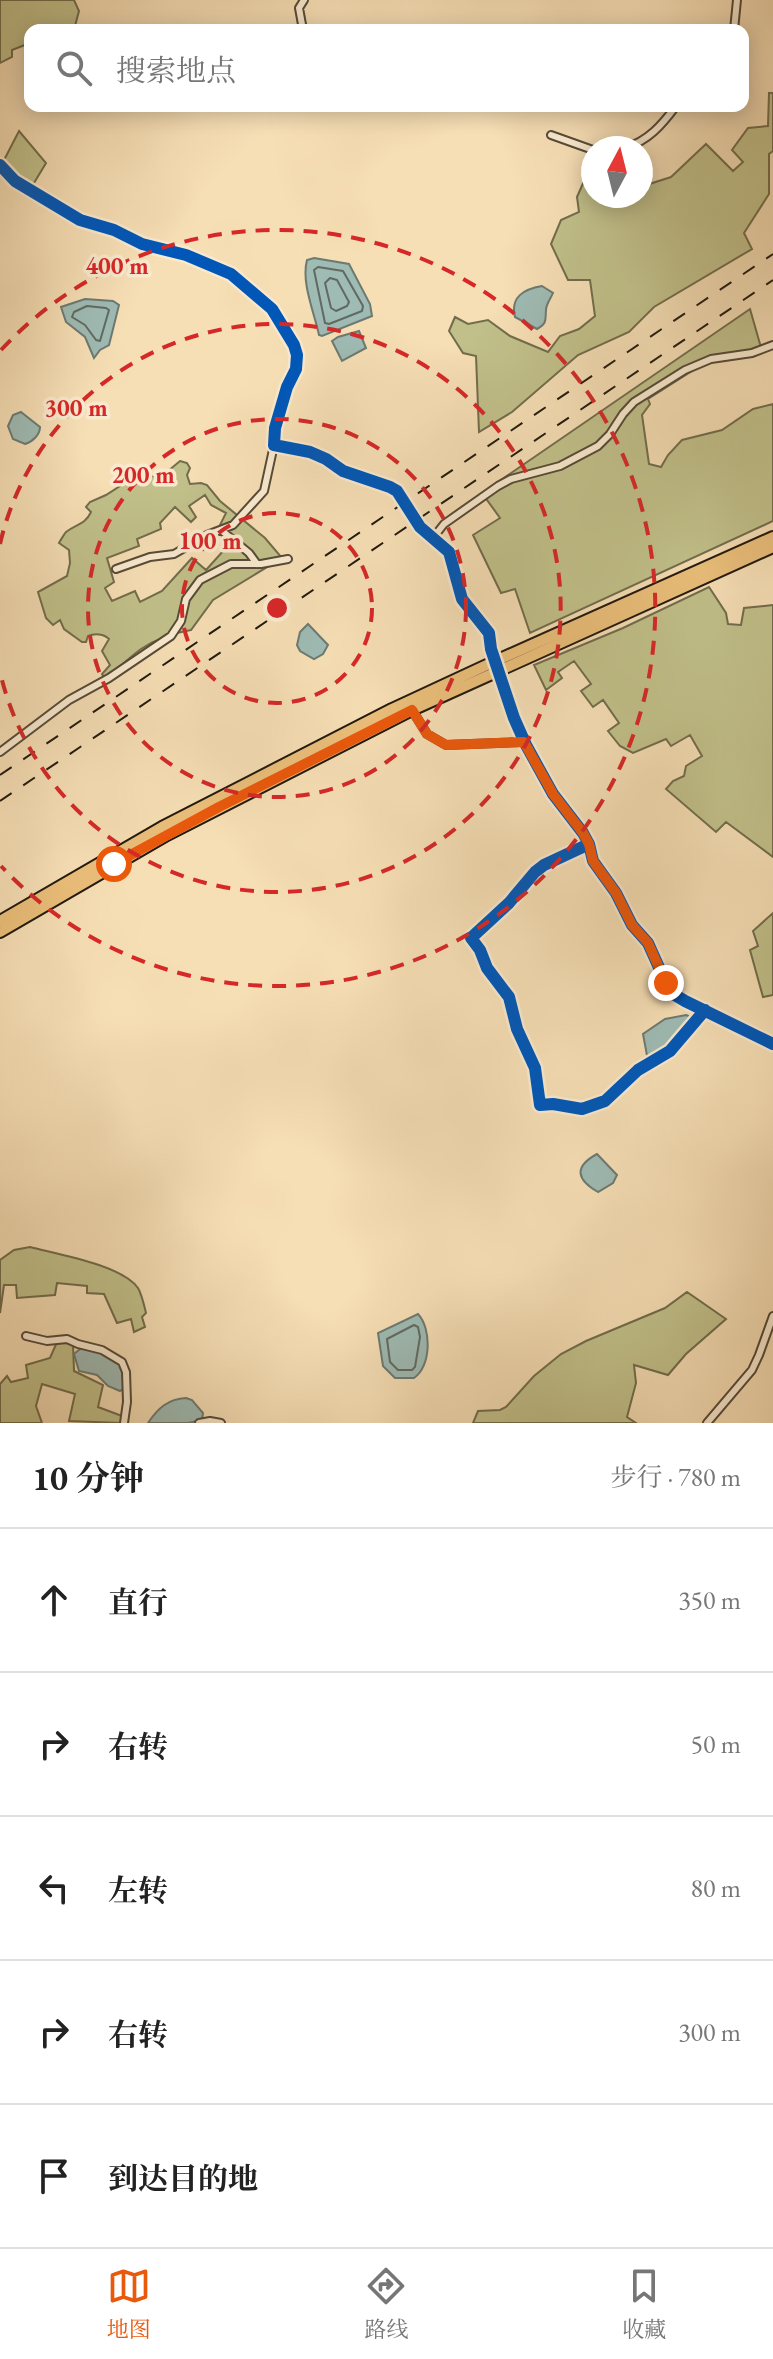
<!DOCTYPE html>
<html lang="zh">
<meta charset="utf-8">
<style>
:root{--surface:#fff;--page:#f6f6f6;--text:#222;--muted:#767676;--line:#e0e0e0;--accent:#ea580c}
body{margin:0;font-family:"EB Garamond","Noto Serif SC",serif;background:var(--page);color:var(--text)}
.compass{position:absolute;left:581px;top:136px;width:72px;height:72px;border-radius:50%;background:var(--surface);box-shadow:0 4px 20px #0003;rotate:7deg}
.stop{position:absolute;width:24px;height:24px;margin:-18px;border:6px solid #ea580c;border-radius:50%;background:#fff}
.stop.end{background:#ea580c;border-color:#fff;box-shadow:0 2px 8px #0008}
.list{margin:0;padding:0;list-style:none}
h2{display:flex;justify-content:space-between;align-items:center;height:104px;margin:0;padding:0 32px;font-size:34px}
h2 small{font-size:26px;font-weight:400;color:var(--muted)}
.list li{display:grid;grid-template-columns:52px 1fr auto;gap:24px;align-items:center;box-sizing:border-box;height:144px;padding:0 32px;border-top:2px solid var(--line)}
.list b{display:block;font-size:30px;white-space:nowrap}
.list em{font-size:26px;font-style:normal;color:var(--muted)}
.icon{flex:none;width:44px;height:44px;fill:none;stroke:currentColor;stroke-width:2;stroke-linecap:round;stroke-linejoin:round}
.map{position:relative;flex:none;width:773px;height:1423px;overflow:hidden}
.search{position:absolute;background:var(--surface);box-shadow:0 4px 20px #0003;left:24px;right:24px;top:24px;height:88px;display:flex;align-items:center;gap:20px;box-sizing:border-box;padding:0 28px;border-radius:16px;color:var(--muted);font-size:30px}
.sheet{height:824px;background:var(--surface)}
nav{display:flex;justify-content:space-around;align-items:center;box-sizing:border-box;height:112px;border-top:2px solid var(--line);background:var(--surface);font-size:22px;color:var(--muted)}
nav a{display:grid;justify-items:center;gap:4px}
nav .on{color:var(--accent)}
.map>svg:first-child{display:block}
</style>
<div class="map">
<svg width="773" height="1423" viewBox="0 0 773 1423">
<rect width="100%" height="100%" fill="#f6deb5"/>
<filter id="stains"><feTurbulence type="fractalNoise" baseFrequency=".0025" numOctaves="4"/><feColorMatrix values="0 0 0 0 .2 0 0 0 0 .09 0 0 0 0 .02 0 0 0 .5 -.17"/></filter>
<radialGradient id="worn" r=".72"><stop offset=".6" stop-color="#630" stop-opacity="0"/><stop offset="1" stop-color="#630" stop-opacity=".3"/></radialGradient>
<!-- green -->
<path fill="#c1c08a" stroke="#716c4c" stroke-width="2" fill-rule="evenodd" d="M0 0H74L79 11 75 26 64 30H30V43L12 50V57L0 63Z
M769 93H773V151L769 154V194L744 233 752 249 654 307 629 332 578 355 512 412 479 432 476 356 463 353 449 331 455 317 468 324 488 320 510 336 548 352 560 336 579 329 595 316 590 280H568L551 244 561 220 579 212 577 197 588 172H593V196H641V184L643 186 671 177 706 144 733 171 743 162 732 150 748 128 768 126Z
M19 131 46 163 31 188 11 176 2 164Z
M750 309 762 351 703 364 648 399 650 404 642 415 649 464 661 467 668 455 682 440 722 430 753 409 773 404V521L530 633 515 589 501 593 473 535 500 518 482 493Z
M180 461 187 463 190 468 187 475 190 484 201 483 207 485 220 501 265 538 282 558 213 600 191 630C173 633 156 639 141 649 128 658 119 670 104 677L102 674 110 665 102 651 109 639C104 634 95 633 88 636L86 642H82L64 629 60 620 53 625 46 618 38 592 67 576 70 563 69 550 59 543C60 541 65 533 66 532 76 524 85 525 91 512L86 507 90 502 106 495 134 477 162 476ZM205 495 211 505 226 513 220 525 234 539 206 570 192 558 162 591 140 602 135 591 112 601 105 588 114 582 107 558 139 546 137 539 161 529 160 523 175 507 191 522 196 517 189 506Z
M709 587 726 613 728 624 741 625 744 608 773 605V857L726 822 716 832 666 789 673 781 684 776 686 766 702 756 690 735 671 746 666 739 633 753 620 746 608 731 619 723 603 700 593 707 581 691 591 684 574 661 558 672 562 678 546 690 534 665 623 628Z
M773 913V995L763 997 750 950 758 946 753 931Z
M30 1247C57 1254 122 1265 138 1288 142 1295 144 1305 146 1313L142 1317 145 1327 134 1332 131 1319 117 1323 104 1294 87 1293V1286L57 1283 55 1295 17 1298 16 1285H4L0 1313V1260L14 1250Z
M687 1292 726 1319 686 1354 668 1375 634 1365 636 1383 627 1417 636 1423H473L478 1411 500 1410 506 1407 534 1376 561 1354 586 1341 665 1308Z
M57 1342 73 1344 74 1371 103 1385 98 1407 122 1416 121 1423 69 1421 75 1394 42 1384 36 1406 42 1423H0V1384L7 1376 11 1382 28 1378 26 1365 50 1358Z"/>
<!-- water -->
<path fill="#9ebbb4" stroke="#6c7a72" stroke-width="2" d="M314 258 349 264 370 304 372 316 322 336 319 335C314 312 301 282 307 260Z
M542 286 553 293C551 298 546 304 546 310 545 319 548 323 537 329L515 317C510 297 524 289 542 286Z
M85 299 113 301 119 305 109 345 100 350 94 358 85 337 66 322 61 307Z
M359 331 366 348 342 361 332 341 338 337Z
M21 412 40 427C40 435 32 442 25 444L13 439 8 426 13 415Z
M308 624 328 645 323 654 314 659 300 651 297 645 300 632Z
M686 1015 691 1017 693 1021C680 1037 669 1054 648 1061L643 1034 665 1019Z
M597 1154 617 1175 613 1183 598 1192C577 1180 573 1167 597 1154Z
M418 1314C432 1329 431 1367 414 1378H395L383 1366 378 1333Z
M80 1349C93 1348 118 1355 122 1368 125 1375 124 1382 123 1389L120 1391 108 1386 97 1375 79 1371 74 1354Z
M186 1398 192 1400 203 1413 202 1420 188 1423H148C158 1408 168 1399 186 1398Z"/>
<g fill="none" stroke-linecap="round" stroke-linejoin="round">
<!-- shore -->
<path stroke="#606a62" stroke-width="2" d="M318 267 343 271 363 306 362 311 329 324 325 323 314 270Z
M330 278 337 280 349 302 347 306 336 311 331 308 325 283Z
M87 306 106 308 109 310 100 341 96 340 85 325 72 317 74 312Z
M414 1325 418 1327 420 1337 415 1367 412 1370H398L390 1362 387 1339Z"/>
<!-- minor-tunnel -->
<path stroke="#cbb794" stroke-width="6" stroke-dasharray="6 3" stroke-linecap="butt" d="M397 491 418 525
M491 649 503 684"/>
<!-- minor casing -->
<g stroke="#564a38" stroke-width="10">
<path id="minor" d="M303 30 299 8 304 0
M734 30 737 0
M551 135 593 150
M625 148C648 141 662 125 676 106
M0 165 15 181 80 220 114 230 142 244 186 255 231 274 272 309 294 345 297 355 296 369 287 387 275 428 274 445 310 452 326 459 343 471 390 487 397 491
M418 525 449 552 462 599 486 629 490 638 491 649
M221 530 249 553 257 564
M433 538 444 524 498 486 511 479 560 466 598 446 610 434 623 414 634 402 685 370 711 359 752 353 773 345
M116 569 150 557 174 554 207 535 233 525 264 491 274 445
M503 684 514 718 526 745 553 794 583 833 589 844 593 861 616 893 632 925 648 943 657 966 672 992 685 1001 773 1044
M412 710 427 734 446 745 524 742
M0 752 69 700 109 678 171 636 181 621 186 599 200 580 231 564H261L288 559
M589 844 544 865 535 872 509 903 471 938 480 950 487 968 509 997 517 1029 535 1068 540 1105 553 1104 582 1109 605 1101 638 1070 670 1051 705 1010
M26 1336 47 1341 67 1339 78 1344 102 1350 122 1362 126 1372 127 1402 124 1423
M199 1423 210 1421 221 1423
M707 1423 752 1370 759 1355 773 1316"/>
</g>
<!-- primary casing -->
<g stroke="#21190f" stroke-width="14">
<path id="primary" d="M0 921 162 827 392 709 491 663 773 537
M0 932 167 835 412 710 773 547"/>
</g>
<!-- minor -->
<use href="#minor" stroke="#f9eacf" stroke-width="6"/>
<!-- primary -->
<use href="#primary" stroke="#ebbf7a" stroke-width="10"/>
<!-- rail -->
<path stroke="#21190f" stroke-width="2" stroke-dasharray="14 14" stroke-linecap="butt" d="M0 775 773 254
M0 801 773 280"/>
<!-- cycleway casing -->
<g stroke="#f9eacf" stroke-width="17">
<path id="cycleway" d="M0 165 15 181 80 220 114 230 142 244 186 255 231 274 272 309 294 345 297 355 296 369 287 387 275 428 274 445 310 452 326 459 343 471 390 487 397 491 420 527 449 552 462 599 489 633 491 649 514 718 526 745 553 794 583 833 589 844 593 861 616 893 632 925 648 943 666 983 675 995 685 1001 773 1044
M589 844 544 865 535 872 509 903 471 938 480 950 487 968 509 997 517 1029 535 1068 540 1105 553 1104 582 1109 605 1101 638 1070 670 1051 705 1010"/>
</g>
<!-- cycleway -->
<use href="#cycleway" stroke="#0057b8" stroke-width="12"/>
</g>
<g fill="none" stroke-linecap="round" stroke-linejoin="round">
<!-- route -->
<path stroke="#ea580c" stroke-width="10" d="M114 864 219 807 412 710 427 734 446 745 524 742 553 794 583 833 589 844 593 861 616 893 632 925 648 943 666 983"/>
</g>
<!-- distance rings -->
<g fill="none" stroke="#d62828" stroke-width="4" stroke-dasharray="14 10">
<circle cx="277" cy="608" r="95"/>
<circle cx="277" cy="608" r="189"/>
<path d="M0 544A284 284 0 1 1 0 672"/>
<path d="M1 350A378 378 0 1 1 1 866"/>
</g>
<circle cx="277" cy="608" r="12" fill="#d62828" stroke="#f9eacf" stroke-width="4"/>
<g font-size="24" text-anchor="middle" font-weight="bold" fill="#d62828" stroke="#f9eacf" stroke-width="7" stroke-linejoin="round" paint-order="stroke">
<text x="117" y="274">400 m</text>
<text x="76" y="416">300 m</text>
<text x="143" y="483">200 m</text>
<text x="210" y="549">100 m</text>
</g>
<rect width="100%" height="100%" filter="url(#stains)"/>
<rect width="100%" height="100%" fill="url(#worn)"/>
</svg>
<svg class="compass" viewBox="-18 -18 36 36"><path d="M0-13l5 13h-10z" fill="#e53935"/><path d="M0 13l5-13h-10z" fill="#767676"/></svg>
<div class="stop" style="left:114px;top:864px"></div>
<div class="stop end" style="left:666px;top:983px"></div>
<div class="search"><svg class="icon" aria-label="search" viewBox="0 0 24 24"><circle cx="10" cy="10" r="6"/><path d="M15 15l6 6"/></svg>搜索地点</div>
</div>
<section class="sheet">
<h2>10 分钟<small>步行 · 780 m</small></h2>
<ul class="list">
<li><svg class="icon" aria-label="ahead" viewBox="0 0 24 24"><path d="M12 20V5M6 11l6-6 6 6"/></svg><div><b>直行</b></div><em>350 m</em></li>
<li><svg class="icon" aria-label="right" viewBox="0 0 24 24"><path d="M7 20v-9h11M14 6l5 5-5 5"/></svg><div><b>右转</b></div><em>50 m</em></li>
<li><svg class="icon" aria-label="left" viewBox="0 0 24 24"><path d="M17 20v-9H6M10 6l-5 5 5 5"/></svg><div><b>左转</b></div><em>80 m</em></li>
<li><svg class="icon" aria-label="right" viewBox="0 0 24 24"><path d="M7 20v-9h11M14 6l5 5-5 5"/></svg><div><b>右转</b></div><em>300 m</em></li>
<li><svg class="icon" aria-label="arrive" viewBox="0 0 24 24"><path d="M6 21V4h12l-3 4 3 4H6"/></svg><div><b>到达目的地</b></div></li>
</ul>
</section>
<nav>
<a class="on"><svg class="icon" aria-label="map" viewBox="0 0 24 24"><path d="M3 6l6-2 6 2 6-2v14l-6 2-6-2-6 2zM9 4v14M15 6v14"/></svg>地图</a>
<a><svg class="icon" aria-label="directions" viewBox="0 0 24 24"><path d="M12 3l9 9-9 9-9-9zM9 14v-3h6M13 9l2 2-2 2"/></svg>路线</a>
<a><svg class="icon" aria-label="saved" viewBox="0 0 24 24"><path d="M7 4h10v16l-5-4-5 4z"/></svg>收藏</a>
</nav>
